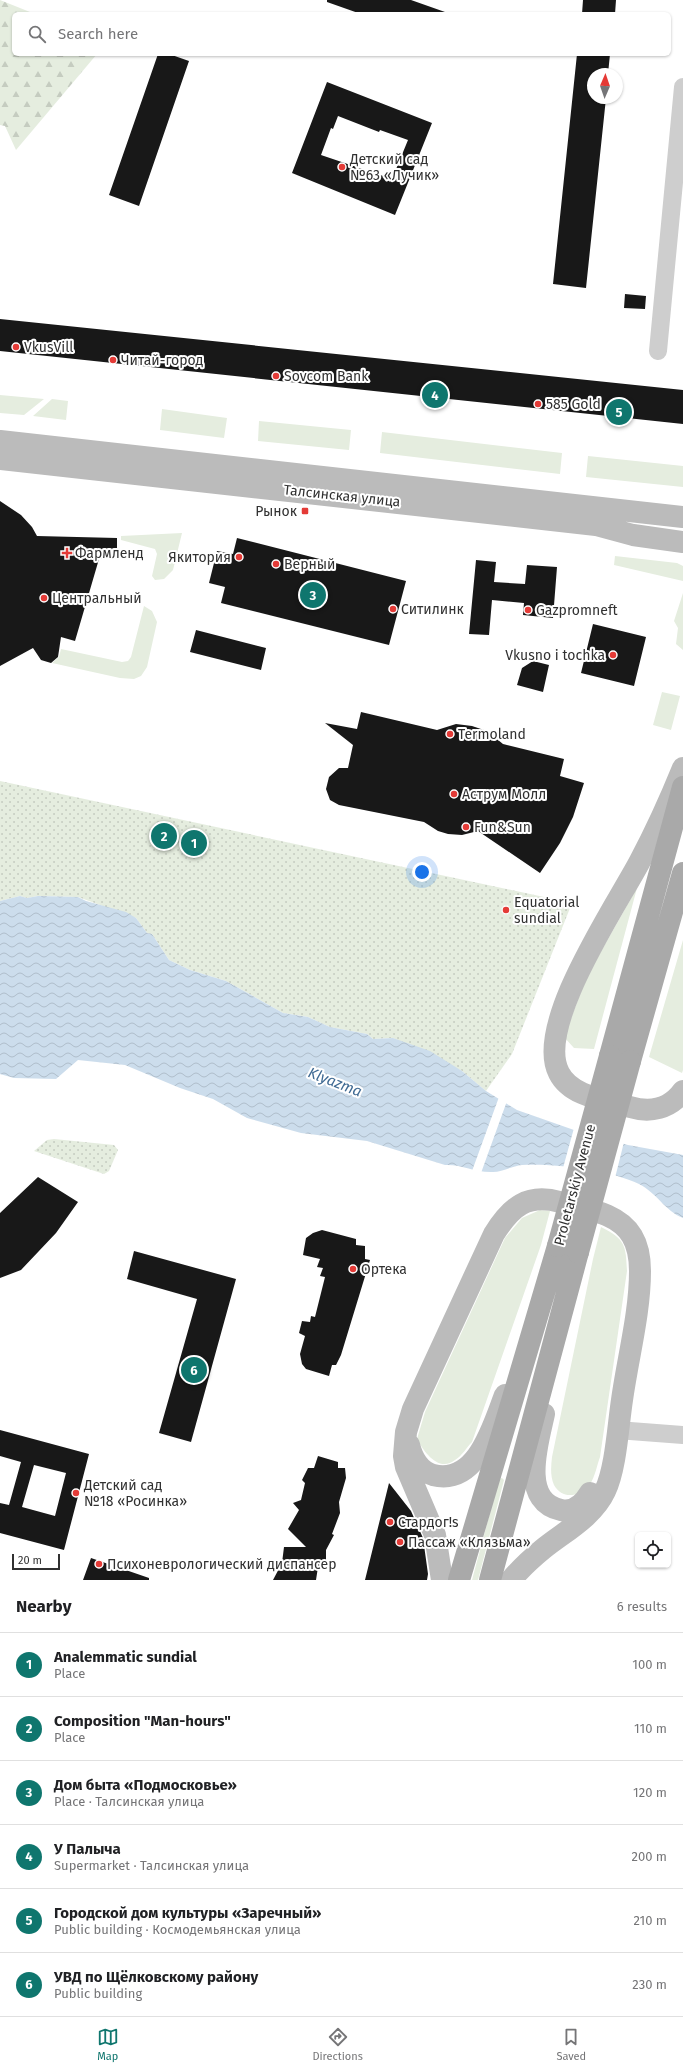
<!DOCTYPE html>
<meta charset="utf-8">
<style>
:root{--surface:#fff;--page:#f6f6f6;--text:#202124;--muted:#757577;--line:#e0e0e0;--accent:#0f766e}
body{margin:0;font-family:"Fira Sans",sans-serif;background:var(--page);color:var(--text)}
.controls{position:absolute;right:12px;bottom:12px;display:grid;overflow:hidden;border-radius:6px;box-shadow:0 1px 3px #0004}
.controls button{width:36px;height:36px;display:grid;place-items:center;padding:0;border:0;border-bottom:1px solid var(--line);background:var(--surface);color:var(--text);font:20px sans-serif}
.compass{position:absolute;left:587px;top:68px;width:36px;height:36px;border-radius:50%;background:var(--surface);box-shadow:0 1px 3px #0004;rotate:2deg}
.scale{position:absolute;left:12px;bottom:10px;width:48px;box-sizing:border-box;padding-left:4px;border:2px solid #313131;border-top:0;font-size:11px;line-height:14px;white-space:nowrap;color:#313131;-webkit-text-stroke:3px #fff;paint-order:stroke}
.you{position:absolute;left:422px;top:872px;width:14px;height:14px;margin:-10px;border:3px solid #fff;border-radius:50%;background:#1a73e8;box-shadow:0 0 0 6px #1a73e833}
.badge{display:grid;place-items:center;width:26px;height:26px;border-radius:50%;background:var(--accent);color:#fff;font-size:13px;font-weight:700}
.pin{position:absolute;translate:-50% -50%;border:2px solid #fff;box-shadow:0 1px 4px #0006}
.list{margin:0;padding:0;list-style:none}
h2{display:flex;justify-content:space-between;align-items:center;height:52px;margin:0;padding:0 16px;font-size:17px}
h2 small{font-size:13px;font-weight:400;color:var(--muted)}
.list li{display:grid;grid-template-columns:26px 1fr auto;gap:12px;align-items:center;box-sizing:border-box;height:64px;padding:0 16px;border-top:1px solid var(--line)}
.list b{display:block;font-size:15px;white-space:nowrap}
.list p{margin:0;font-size:13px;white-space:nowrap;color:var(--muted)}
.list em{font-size:13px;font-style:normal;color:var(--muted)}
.icon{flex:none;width:22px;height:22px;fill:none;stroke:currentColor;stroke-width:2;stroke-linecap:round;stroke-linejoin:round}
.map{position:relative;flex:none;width:683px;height:1580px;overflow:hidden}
.search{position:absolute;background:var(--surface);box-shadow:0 1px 3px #0004;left:12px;right:12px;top:12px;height:44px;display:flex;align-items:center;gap:10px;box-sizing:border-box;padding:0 14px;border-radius:6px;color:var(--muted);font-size:15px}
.sheet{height:436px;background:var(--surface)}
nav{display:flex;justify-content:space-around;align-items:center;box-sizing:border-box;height:56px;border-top:1px solid var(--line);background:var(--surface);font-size:11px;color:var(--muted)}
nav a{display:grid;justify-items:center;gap:2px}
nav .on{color:var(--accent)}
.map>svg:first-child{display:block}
</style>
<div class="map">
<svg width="683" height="1580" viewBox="0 0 683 1580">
<defs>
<pattern id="forest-firs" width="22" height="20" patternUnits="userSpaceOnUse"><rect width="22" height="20" fill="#e5eddf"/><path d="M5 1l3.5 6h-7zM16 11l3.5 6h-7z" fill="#c5ccc0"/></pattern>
<pattern id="park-dots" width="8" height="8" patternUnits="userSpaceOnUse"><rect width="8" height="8" fill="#e5eddf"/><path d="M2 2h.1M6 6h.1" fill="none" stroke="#c5ccc0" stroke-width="1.8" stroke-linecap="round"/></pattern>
<pattern id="water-waves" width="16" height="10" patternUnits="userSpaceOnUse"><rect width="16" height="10" fill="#ccddec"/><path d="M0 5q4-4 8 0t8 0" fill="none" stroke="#b0becb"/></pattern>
</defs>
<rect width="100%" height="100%" fill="#fff"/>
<!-- grass -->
<path fill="#e5eddf" d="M0 395 44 399 24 415 0 413Z
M52 399 68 401 66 420 33 416Z
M162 409 227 418 224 438 160 430Z
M259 421 351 430 349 450 258 441Z
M382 432 562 453 560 474 380 453Z
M588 456 683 466V487L586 477Z
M182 533 173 570 164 579 155 580 152 576 157 554 155 549 121 540V536Z
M615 556 677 563 683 566V581L614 565Z
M683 593V650L676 644 678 628 674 621Z
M144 606 152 611 157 622 147 667 141 676 134 679 120 678 52 663 59 657 61 649 122 662 128 661 131 657Z
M662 692 680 696 671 730 653 725Z
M637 888 594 1049 574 1048 564 1037 587 976Z
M683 940V1070L682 1073 649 1057Z
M540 1210 550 1211 541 1245 472 1442C467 1447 462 1456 455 1460 439 1473 424 1452 417 1439L425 1412 505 1238 522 1218Z
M601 1227C625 1239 626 1245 627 1271L600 1457C597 1465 595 1477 590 1484 581 1496 563 1501 554 1485 550 1476 551 1466 552 1457L593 1259Z
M502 1478 504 1480 478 1580H472L499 1479Z"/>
<!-- forest -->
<path fill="url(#forest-firs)" d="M0 0 35 14H14V54H97L16 150 5 126 0 125Z"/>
<!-- park -->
<path fill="url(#park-dots)" d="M0 781 572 903 512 1054 486 1091 462 1071 393 1038 373 1039 367 1034 330 1027 308 1017 283 1013 226 981 190 970 169 960 152 934 147 933 136 918 78 897 38 896 27 898 20 896 0 901Z
M54 1139 114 1145 118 1150 109 1171 104 1174 34 1151 47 1140Z"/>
<!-- water -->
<path fill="url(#water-waves)" d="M20 896 27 898 38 896 78 897 86 901 126 912 136 918 147 933 152 934 169 960 190 970 226 981 283 1013 308 1017 330 1027 367 1034 373 1039 393 1038 430 1051 462 1071 486 1091 517 1110 574 1130 628 1145 683 1155V1218C665 1211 657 1193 639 1184 611 1170 553 1163 522 1165 512 1166 502 1172 493 1172 476 1173 461 1164 445 1165L367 1141 301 1133 247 1118 213 1099 180 1088 125 1065 78 1060 56 1079 14 1078 0 1074V901Z"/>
<!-- pier -->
<path fill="#fff" d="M499 1097 507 1101 481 1173 472 1171Z
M574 1128 624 1142 615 1178 563 1168Z"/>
<!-- building -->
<path fill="#181818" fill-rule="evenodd" d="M327 0H411L445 12V14H361L327 2Z
M583 0H616L615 14H582Z
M158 54H169L189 61 139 206 109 195Z
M577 54H610L608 74H593V98H606L586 288 553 284Z
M327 82 432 123 395 215 292 173ZM338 116 379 132 380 130 408 140 392 179 321 155 331 128 333 129Z
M625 294 646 296 645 309 624 308Z
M0 319 683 390V424L0 351Z
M0 501 21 515 32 527 37 536 117 538V558L99 559 75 641 61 637 58 657 51 663 41 660 33 648 0 666Z
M237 538 406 581 389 645 221 603 225 587 209 583 217 551 233 554Z
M476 560 496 562 494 582 525 584 527 565 557 567 553 618 523 615 524 603 492 600 489 635 469 634Z
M593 624 646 637 634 686 581 673Z
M196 630 266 648 261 670 190 652Z
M533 661 549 665 543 692 517 685 522 668Z
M361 712 437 730 456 724 472 726 487 731 503 744 564 759 560 776 584 783 573 817 560 843 540 873 478 831 462 835 448 834 438 831 424 822 339 805 330 800 326 789 329 777 339 768H348L353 745 325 723 357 729Z
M38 1177 78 1202 56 1233 21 1270 0 1278V1213Z
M322 1230 356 1239V1245L365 1246V1259L370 1260 341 1355 336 1365H332L329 1376 306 1369 302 1364 300 1354 305 1336 299 1333 302 1321 310 1322 311 1316 315 1317 325 1277 320 1276 323 1268 317 1267 320 1259 303 1255 306 1238 313 1233Z
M134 1251 236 1279 191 1442 159 1433 197 1299 127 1279Z
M0 1430 89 1454 64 1550 0 1533V1503L9 1505 21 1462 0 1456ZM34 1465 66 1473 55 1516 22 1507Z
M318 1456 338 1462V1468H345L346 1478 339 1502 340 1513 332 1534 334 1535 326 1550V1567L324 1565 323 1567H318L316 1580H273L282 1563 284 1547H306L288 1529 299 1510 293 1503 301 1500 305 1483 302 1480 308 1468H314Z
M389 1483 411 1511 423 1538 428 1574 427 1580H365Z
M91 1558 149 1578V1580H83Z"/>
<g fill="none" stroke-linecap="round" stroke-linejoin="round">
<!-- minor -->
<path stroke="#cecece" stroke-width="18" d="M658 351 683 87
M617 1430 683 1435"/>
<!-- secondary -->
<path stroke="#bbb" stroke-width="22" d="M0 441 683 517
M0 459 596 525 633 535 683 542
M683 768C670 800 656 831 640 861 617 905 534 1026 559 1073 571 1097 606 1100 630 1107 650 1113 670 1109 683 1091
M544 1414C538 1442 519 1501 561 1510 574 1513 584 1503 590 1493
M409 1445C412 1457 419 1471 433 1475 477 1486 493 1426 505 1395
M442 1580 435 1535 406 1467 404 1456 406 1432 413 1409 494 1234C511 1207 527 1193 560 1202 585 1209 618 1212 632 1236 638 1246 640 1259 640 1271 640 1313 628 1357 622 1400 618 1426 616 1468 605 1491 593 1517 564 1532 543 1549 532 1558 521 1568 511 1580"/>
<!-- primary -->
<path stroke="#a9a9a9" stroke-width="22" d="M610 1056 683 787
M630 1061 683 873
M459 1580 558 1246
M490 1580 578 1252"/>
<!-- primary-bridge -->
<path stroke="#a9a9a9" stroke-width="22" d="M558 1246 610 1056
M578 1252 630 1061"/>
</g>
<!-- markers -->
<g fill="#e43b37" stroke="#fff" stroke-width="1.5">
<circle cx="342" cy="167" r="4"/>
<circle cx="16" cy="347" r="4"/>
<circle cx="113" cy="360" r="4"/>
<circle cx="276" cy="376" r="4"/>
<circle cx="538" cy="404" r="4"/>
<rect x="301" y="507" width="8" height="8" rx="2"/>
<path d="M65 547h4v4h4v4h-4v4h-4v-4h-4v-4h4z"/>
<circle cx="239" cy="557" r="4"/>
<circle cx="276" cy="564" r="4"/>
<circle cx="44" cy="598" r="4"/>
<circle cx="393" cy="609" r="4"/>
<circle cx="528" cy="610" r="4"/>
<circle cx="613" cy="655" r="4"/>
<circle cx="450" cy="734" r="4"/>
<circle cx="454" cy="794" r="4"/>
<circle cx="466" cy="827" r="4"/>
<circle cx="506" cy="910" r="4"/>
<circle cx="353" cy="1269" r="4"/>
<circle cx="76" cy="1493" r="4"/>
<circle cx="390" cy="1522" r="4"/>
<circle cx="400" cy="1542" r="4"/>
<circle cx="99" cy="1564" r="4"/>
</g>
<g text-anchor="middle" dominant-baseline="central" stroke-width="4" stroke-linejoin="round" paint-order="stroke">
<!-- poi labels -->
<g font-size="14" fill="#313131" stroke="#fff" text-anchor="start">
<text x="350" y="159">Детский сад<tspan x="350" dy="16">№63 «Лучик»</tspan></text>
<text x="24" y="347">VkusVill</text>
<text x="121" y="360">Читай-город</text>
<text x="284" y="376">Sovcom Bank</text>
<text x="546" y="404">585 Gold</text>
<text x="297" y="511" text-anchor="end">Рынок</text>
<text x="75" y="553">Фармленд</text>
<text x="231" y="557" text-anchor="end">Якитория</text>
<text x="284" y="564">Верный</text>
<text x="52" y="598">Центральный</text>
<text x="401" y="609">Ситилинк</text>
<text x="536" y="610">Gazpromneft</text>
<text x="605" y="655" text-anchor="end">Vkusno i tochka</text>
<text x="458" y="734">Termoland</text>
<text x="462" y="794">Аструм Молл</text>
<text x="474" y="827">Fun&amp;Sun</text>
<text x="514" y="902">Equatorial<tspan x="514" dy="16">sundial</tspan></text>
<text x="361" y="1269">Ортека</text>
<text x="84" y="1485">Детский сад<tspan x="84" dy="16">№18 «Росинка»</tspan></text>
<text x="398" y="1522">Стардог!s</text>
<text x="408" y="1542">Пассаж «Клязьма»</text>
<text x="107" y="1564">Психоневрологический диспансер</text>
</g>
<!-- street labels -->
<g font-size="14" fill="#313131" stroke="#fff">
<text transform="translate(342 496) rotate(6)">Талсинская улица</text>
<text transform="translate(575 1185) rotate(-75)">Proletarskiy Avenue</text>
</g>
<!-- water labels -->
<g font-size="15" font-style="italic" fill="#3f6a93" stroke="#fff">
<text transform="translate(335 1082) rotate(21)">Klyazma</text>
</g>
</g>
</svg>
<div class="controls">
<button><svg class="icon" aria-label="locate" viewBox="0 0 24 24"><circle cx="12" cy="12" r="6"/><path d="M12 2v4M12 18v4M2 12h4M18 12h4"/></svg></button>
</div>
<svg class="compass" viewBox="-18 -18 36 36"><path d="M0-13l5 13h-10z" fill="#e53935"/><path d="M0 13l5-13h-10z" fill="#757577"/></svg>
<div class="scale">20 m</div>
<div class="you"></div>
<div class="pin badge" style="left:194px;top:843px">1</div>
<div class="pin badge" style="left:164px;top:836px">2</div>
<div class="pin badge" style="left:313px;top:595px">3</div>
<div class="pin badge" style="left:435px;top:395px">4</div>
<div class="pin badge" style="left:619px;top:412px">5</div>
<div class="pin badge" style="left:194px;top:1370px">6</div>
<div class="search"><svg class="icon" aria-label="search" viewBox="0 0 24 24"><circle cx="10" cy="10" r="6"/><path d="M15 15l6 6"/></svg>Search here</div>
</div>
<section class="sheet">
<h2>Nearby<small>6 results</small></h2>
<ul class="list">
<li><span class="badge">1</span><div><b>Analemmatic sundial</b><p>Place</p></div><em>100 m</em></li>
<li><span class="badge">2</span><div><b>Composition &quot;Man-hours&quot;</b><p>Place</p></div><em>110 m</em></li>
<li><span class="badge">3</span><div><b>Дом быта «Подмосковье»</b><p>Place · Талсинская улица</p></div><em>120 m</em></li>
<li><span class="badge">4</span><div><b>У Палыча</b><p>Supermarket · Талсинская улица</p></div><em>200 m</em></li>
<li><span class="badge">5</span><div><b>Городской дом культуры «Заречный»</b><p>Public building · Космодемьянская улица</p></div><em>210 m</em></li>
<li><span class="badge">6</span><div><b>УВД по Щёлковскому району</b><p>Public building</p></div><em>230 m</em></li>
</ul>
</section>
<nav>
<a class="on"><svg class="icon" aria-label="map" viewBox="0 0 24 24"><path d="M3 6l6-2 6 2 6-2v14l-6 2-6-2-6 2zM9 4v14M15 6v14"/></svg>Map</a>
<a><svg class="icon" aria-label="directions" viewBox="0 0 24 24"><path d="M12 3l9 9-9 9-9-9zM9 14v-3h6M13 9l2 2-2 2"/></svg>Directions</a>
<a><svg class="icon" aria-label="saved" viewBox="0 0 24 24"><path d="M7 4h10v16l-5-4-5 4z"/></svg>Saved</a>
</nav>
